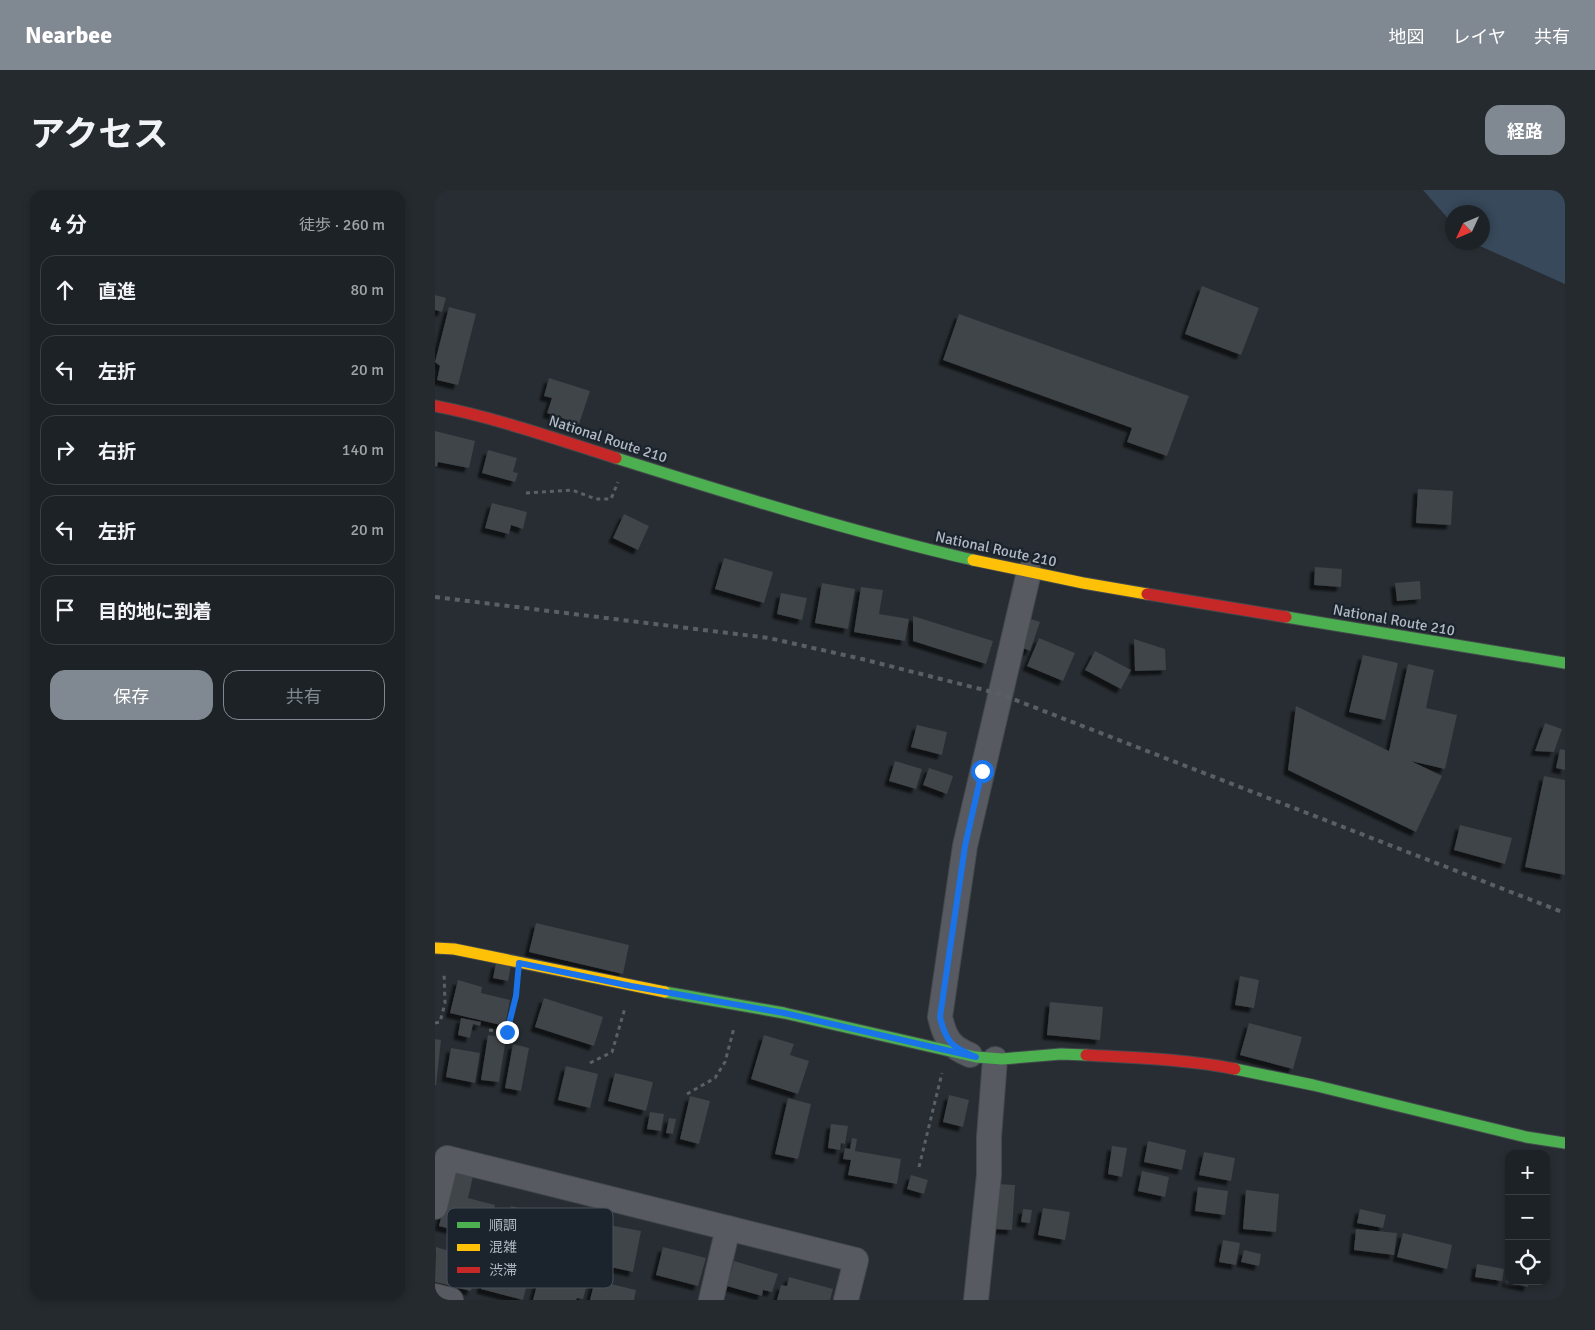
<!DOCTYPE html>
<html lang="ja">
<meta charset="utf-8">
<style>
:root{--surface:#1d2226;--page:#252a2e;--text:#f1f3f6;--muted:#a0a4a7;--line:#3b3f43;--accent:#808891}
body{margin:0;font-family:Signika,"Noto Sans JP",sans-serif;background:var(--page);color:var(--text)}
.controls{position:absolute;right:15px;bottom:15px;display:grid;overflow:hidden;border-radius:10px;box-shadow:0 2px 8px #0003}
.controls button{width:45px;height:45px;display:grid;place-items:center;padding:0;border:0;border-bottom:1px solid var(--line);background:var(--surface);color:var(--text);font:25px sans-serif}
.compass{position:absolute;left:1010px;top:15px;width:45px;height:45px;border-radius:50%;background:var(--surface);box-shadow:0 2px 8px #0003;rotate:226deg}
.stop{position:absolute;width:15px;height:15px;margin:-11px;border:4px solid #1a73e8;border-radius:50%;background:#fff}
.stop.end{background:#1a73e8;border-color:#fff;box-shadow:0 1px 5px #0008}
.list{margin:0;padding:0;list-style:none}
h2{display:flex;justify-content:space-between;align-items:center;height:65px;margin:0;padding:0 20px;font-size:21px}
h2 small{font-size:16px;font-weight:400;color:var(--muted)}
.list li{display:grid;grid-template-columns:32px 1fr auto;gap:15px;align-items:center;box-sizing:border-box;height:70px;margin:0 10px 10px;padding:0 10px;border:1px solid var(--line);border-radius:15px}
.list b{display:block;font-size:19px;white-space:nowrap}
.list em{font-size:16px;font-style:normal;color:var(--muted)}
.actions{display:flex;gap:10px;padding:15px 20px}
.actions a{flex:1;padding:11px 0;border:1px solid var(--accent);border-radius:15px;text-align:center;font-size:18px;color:var(--accent)}
.actions .main{background:var(--accent);color:#fff}
.icon{flex:none;width:28px;height:28px;fill:none;stroke:currentColor;stroke-width:2;stroke-linecap:round;stroke-linejoin:round}
.map{position:relative;flex:none;width:1130px;height:1110px;overflow:hidden;border-radius:15px}
header{display:flex;align-items:center;gap:30px;box-sizing:border-box;height:70px;padding:0 25px;background:var(--accent);color:#fff}
header strong{font-size:24px}
nav{display:flex;gap:28px;margin-inline-start:auto;font-size:18px}
.intro{display:flex;align-items:center;justify-content:space-between;box-sizing:border-box;height:120px;padding:0 30px}
h1{margin:0;font-size:35px}
.button{padding:12px 22px;border-radius:15px;background:var(--accent);color:#fff;font-size:18px;font-weight:700}
main{display:flex;gap:30px;padding:0 30px}
aside{flex:1;background:var(--surface);border-radius:15px;box-shadow:0 2px 8px #0003}
.map>svg:first-child{display:block}
</style>
<header>
<strong>Nearbee</strong>
<nav><a>地図</a><a>レイヤ</a><a>共有</a></nav>
</header>
<div class="intro"><h1>アクセス</h1><a class="button">経路</a></div>
<main>
<aside>
<h2>4 分<small>徒歩 · 260 m</small></h2>
<ul class="list">
<li><svg class="icon" aria-label="ahead" viewBox="0 0 24 24"><path d="M12 20V5M6 11l6-6 6 6"/></svg><div><b>直進</b></div><em>80 m</em></li>
<li><svg class="icon" aria-label="left" viewBox="0 0 24 24"><path d="M17 20v-9H6M10 6l-5 5 5 5"/></svg><div><b>左折</b></div><em>20 m</em></li>
<li><svg class="icon" aria-label="right" viewBox="0 0 24 24"><path d="M7 20v-9h11M14 6l5 5-5 5"/></svg><div><b>右折</b></div><em>140 m</em></li>
<li><svg class="icon" aria-label="left" viewBox="0 0 24 24"><path d="M17 20v-9H6M10 6l-5 5 5 5"/></svg><div><b>左折</b></div><em>20 m</em></li>
<li><svg class="icon" aria-label="arrive" viewBox="0 0 24 24"><path d="M6 21V4h12l-3 4 3 4H6"/></svg><div><b>目的地に到着</b></div></li>
</ul>
<div class="actions"><a class="main">保存</a><a>共有</a></div>
</aside>
<div class="map">
<svg width="1130" height="1110" viewBox="0 0 1130 1110">
<defs>
<filter id="shadow"><feDropShadow dx="-4.5" dy="4.5" stdDeviation="1" flood-color="#0009"/></filter>
</defs>
<rect width="100%" height="100%" fill="#272d32"/>
<!-- water -->
<path fill="#37495b" d="M988 0H1130V94L1038 53 1048 52V22H1018L1017 33Z"/>
<!-- building -->
<path fill="#3f4449" filter="url(#shadow)" d="M767 96 824 118 806 165 750 144Z
M0 105 11 108 7 122 0 120Z
M14 117 41 124 23 195 2 190 5 176 0 172Z
M524 124 754 206 732 266 692 252 697 238 508 170Z
M114 188 155 201 144 234 112 223 117 208 109 206Z
M0 241 40 251 34 278 3 272 2 277 0 276Z
M53 260 82 268 78 282 83 283 80 292 47 283Z
M983 299 1018 301 1016 335 981 333Z
M57 313 92 322 88 339 76 335 74 344 50 338Z
M189 324 214 336 203 360 178 348Z
M289 368 338 382 329 413 280 399Z
M880 377 907 379 906 397 879 395Z
M985 391 986 409 962 411 960 393Z
M387 393 420 399 413 439 380 433Z
M426 397 448 400 444 424 474 429 470 451 419 442Z
M346 403 372 408 367 430 342 424Z
M478 426 558 451 551 474 478 451Z
M596 429 605 432 595 461 586 457Z
M604 448 640 463 628 491 592 476Z
M699 449 730 459 731 480 700 481Z
M660 461 696 480 686 499 650 480Z
M928 465 963 473 950 530 914 522Z
M973 474 999 480 991 518 1022 525 1010 579 976 571 1007 586 981 642 853 580 861 516 954 561Z
M1110 533 1127 539 1119 562 1100 561Z
M482 535 512 542 507 565 476 557Z
M1125 559 1130 560V580L1121 578Z
M460 571 487 579 481 599 454 591Z
M494 578 518 586 512 604 488 595Z
M1109 586 1130 590V685L1090 677Z
M1025 635 1077 648 1070 674 1019 660Z
M101 733 194 755 188 784 94 762Z
M61 773 76 776 73 791 58 788Z
M805 786 824 790 819 818 800 815Z
M23 790 47 797 46 803 75 810 70 836 15 823Z
M109 808 168 827 159 856 100 837Z
M615 812 668 817 665 850 612 845Z
M26 828 46 832 45 836 38 834 35 848 23 845Z
M814 833 867 847 858 879 805 865Z
M53 845 71 848 64 892 46 890Z
M329 845 359 854 355 865 374 871 363 904 316 889Z
M0 849 6 850 1 895H0Z
M78 854 94 858 86 901 70 898Z
M16 858 45 863 40 893 11 887Z
M131 876 163 884 155 918 123 910Z
M180 883 218 892 211 921 173 911Z
M514 905 534 910 528 937 508 932Z
M255 906 275 911 264 954 245 949Z
M353 908 376 914 363 969 340 964Z
M215 922 229 924 226 941 212 939Z
M234 928 241 929 238 944 231 943Z
M396 934 413 936 410 954 406 953 405 960 393 958Z
M417 948 422 949 420 961 466 969 462 994 413 985 416 970 408 969 410 958 415 959Z
M713 951 751 960 747 980 709 972Z
M677 956 692 958 687 987 673 984Z
M769 962 800 968 796 991 764 985Z
M17 981 38 986 33 1008 60 1015 53 1044 24 1037 23 1041 4 1036Z
M707 981 734 987 730 1007 703 1001Z
M476 985 493 990 489 1004 472 999Z
M562 994 580 995 577 1040 559 1039Z
M763 997 793 1001 790 1025 760 1021Z
M811 1000 844 1004 841 1042 808 1039Z
M76 1016 103 1023 101 1035 108 1037 104 1052 90 1048 88 1056 67 1051 69 1042 60 1040 65 1019 75 1022Z
M608 1018 635 1022 630 1050 603 1045Z
M588 1019 597 1020 595 1033 586 1032Z
M925 1019 951 1025 948 1038 922 1033Z
M169 1034 206 1041 198 1082 144 1070 149 1048 165 1051Z
M921 1039 962 1043 959 1065 919 1060Z
M968 1043 1017 1055 1012 1079 962 1067Z
M788 1050 805 1053 801 1075 784 1072Z
M1 1057 21 1063 18 1072 42 1078 36 1101 0 1092Z
M228 1057 271 1068 263 1096 221 1085Z
M809 1060 826 1064 824 1076 806 1072Z
M299 1071 343 1084 337 1102 328 1100 327 1106 292 1096Z
M52 1074 94 1086 88 1110 46 1099Z
M1042 1074 1069 1079 1067 1091 1040 1087Z
M107 1076 154 1088 148 1109 142 1108 141 1110H98Z
M354 1087 398 1099 395 1110H342L346 1095 352 1096Z
M1073 1087 1074 1091H1094L1093 1097 1071 1092Z
M160 1090 201 1100 199 1110H155Z"/>
<g fill="none" stroke-linecap="round" stroke-linejoin="round">
<!-- street casing -->
<g stroke="#44494d" stroke-width="26">
<path id="street" d="M535 865C515 857 510 848 505 827L530 656 594 382
M0 1017 12 968 421 1070 411 1110
M0 1106 16 1110
M276 1110 293 1038
M541 1110 554 985V947L560 869"/>
</g>
<!-- fast casing -->
<g stroke="#44494d" stroke-width="13">
<path id="fast" d="M181 268C299 305 417 342 538 370
M851 427 1130 473
M230 802 349 823 541 867 567 869 626 864 651 865
M800 879 878 895 1091 947 1130 953"/>
</g>
<!-- slow casing -->
<g stroke="#44494d" stroke-width="13">
<path id="slow" d="M538 370 648 393 712 404
M0 758 19 759 230 802"/>
</g>
<!-- jam casing -->
<g stroke="#44494d" stroke-width="13">
<path id="jam" d="M0 216C62 228 121 249 181 268
M712 404 851 427
M651 865C701 868 751 869 800 879"/>
</g>
<!-- path -->
<path stroke="#5a6064" stroke-width="3" stroke-dasharray="4 4" stroke-linecap="butt" d="M91 303 137 300 161 309H176L183 292
M0 833 5 832 10 813 9 782
M54 840 72 842 82 796
M155 873 177 862 190 818
M252 904 280 888 290 872 299 838
M484 977 507 883"/>
<!-- street -->
<use href="#street" stroke="#575a60" stroke-width="24"/>
<!-- fast -->
<use href="#fast" stroke="#4caf50" stroke-width="11"/>
<!-- slow -->
<use href="#slow" stroke="#ffc107" stroke-width="11"/>
<!-- jam -->
<use href="#jam" stroke="#c62828" stroke-width="11"/>
<!-- rail -->
<path stroke="#5a5f64" stroke-width="4" stroke-dasharray="5 5" stroke-linecap="butt" d="M0 407 334 448 427 469 565 504 1130 723"/>
</g>
<g fill="none" stroke-linecap="round" stroke-linejoin="round">
<!-- route -->
<path stroke="#1a73e8" stroke-width="6" d="M72 842 81 806 84 773 196 796 349 823 541 867C518 858 511 853 505 827L530 656 547 581"/>
</g>
<g text-anchor="middle" dominant-baseline="central" stroke-width="4.5" stroke-linejoin="round" paint-order="stroke">
<!-- street labels -->
<g font-size="15" fill="#b0b9c4" stroke="#1b232c">
<text transform="translate(173 249) rotate(18)">National Route 210</text>
<text transform="translate(561 359) rotate(12)">National Route 210</text>
<text transform="translate(959 430) rotate(10)">National Route 210</text>
</g>
</g>
<!-- legend -->
<rect x="12" y="1018" width="166" height="80" rx="8" fill="#1b232c" stroke="#48505a" stroke-width="1"/>
<rect x="22" y="1032" width="23" height="6" fill="#4caf50"/>
<rect x="22" y="1054" width="23" height="7" fill="#ffc107"/>
<rect x="22" y="1077" width="23" height="6" fill="#c62828"/>
<g font-size="14" fill="#b0b9c4">
<text x="54" y="1040">順調</text>
<text x="54" y="1062">混雑</text>
<text x="54" y="1085">渋滞</text>
</g>
</svg>
<div class="controls">
<button>+</button>
<button>−</button>
<button><svg class="icon" aria-label="locate" viewBox="0 0 24 24"><circle cx="12" cy="12" r="6"/><path d="M12 2v4M12 18v4M2 12h4M18 12h4"/></svg></button>
</div>
<svg class="compass" viewBox="-18 -18 36 36"><path d="M0-13l5 13h-10z" fill="#e53935"/><path d="M0 13l5-13h-10z" fill="#a0a4a7"/></svg>
<div class="stop" style="left:547px;top:581px"></div>
<div class="stop end" style="left:72px;top:842px"></div>
</div>
</main>
